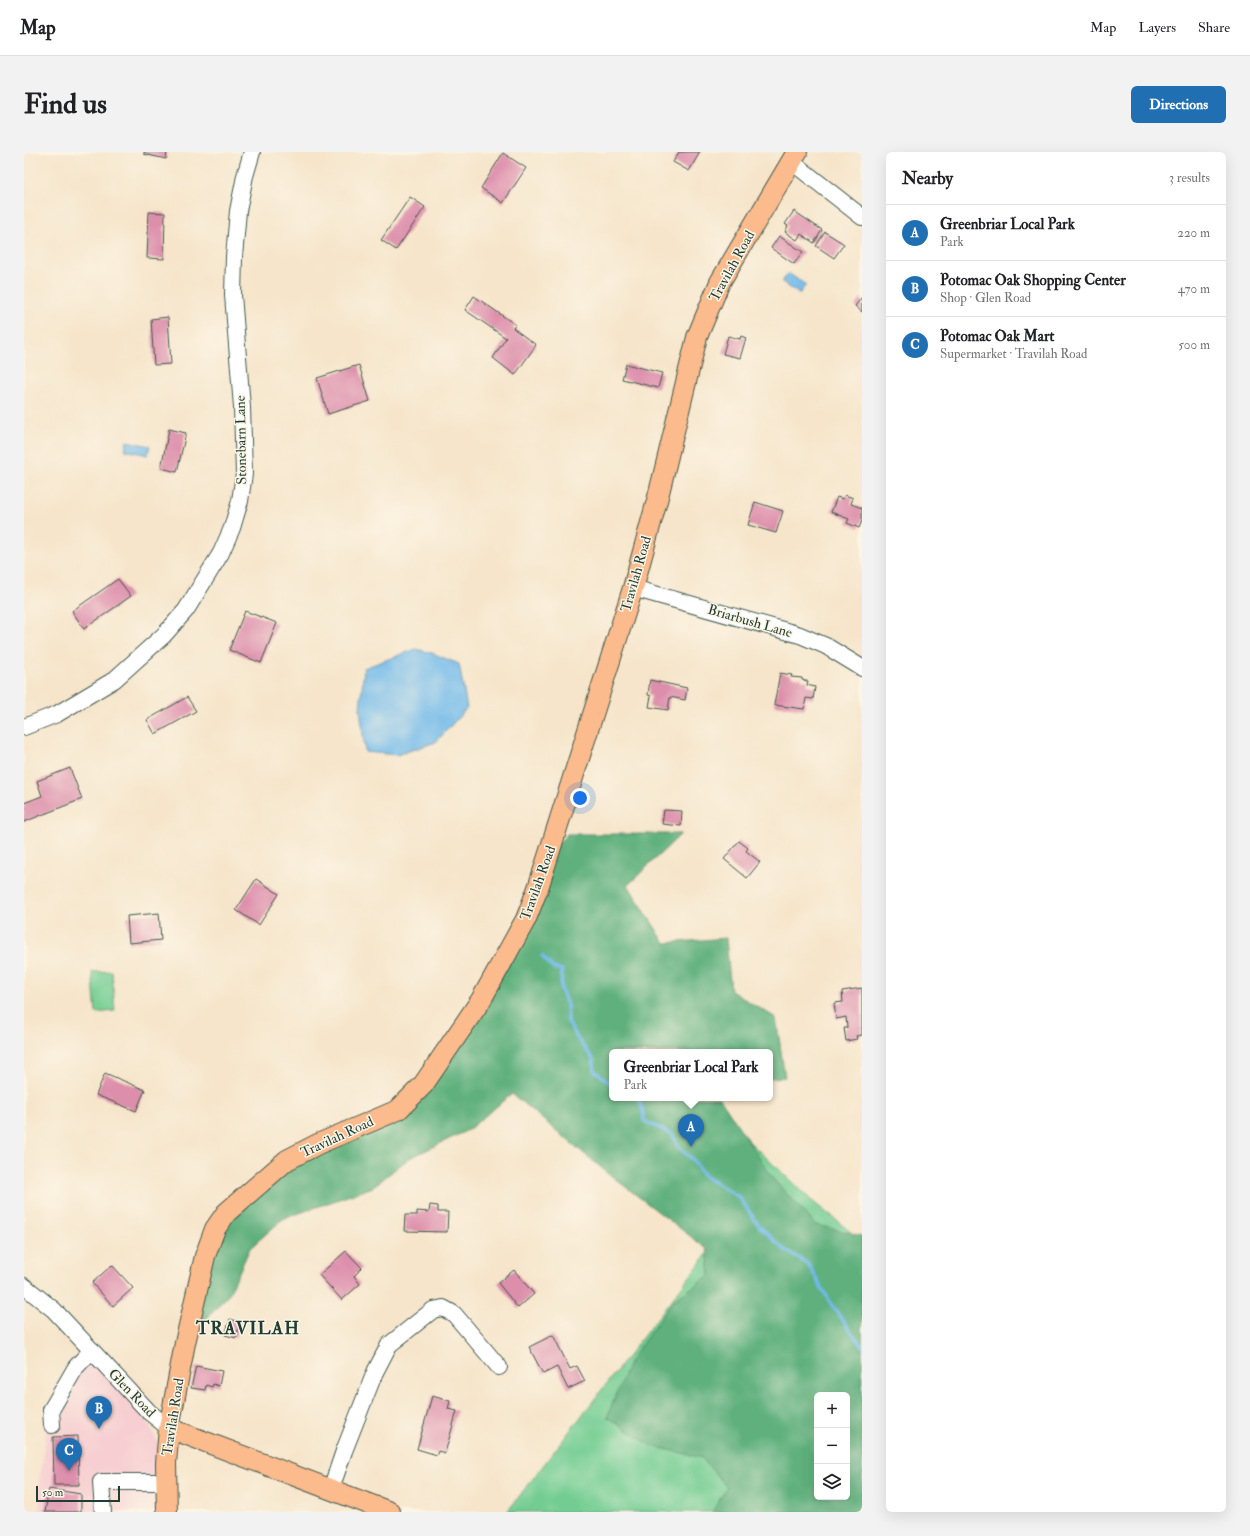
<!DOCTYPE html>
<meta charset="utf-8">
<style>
:root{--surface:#fff;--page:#f2f2f2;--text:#202124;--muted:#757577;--line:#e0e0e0;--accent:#1f6fb2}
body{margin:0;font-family:"IM FELL Double Pica",serif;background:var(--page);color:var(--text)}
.controls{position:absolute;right:12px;bottom:12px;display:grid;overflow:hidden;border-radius:6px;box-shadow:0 4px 16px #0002}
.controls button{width:36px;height:36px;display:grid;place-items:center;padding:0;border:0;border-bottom:1px solid var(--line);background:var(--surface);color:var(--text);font:20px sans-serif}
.scale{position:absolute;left:12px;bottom:10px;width:84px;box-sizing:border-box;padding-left:4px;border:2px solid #1f3d34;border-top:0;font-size:11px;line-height:14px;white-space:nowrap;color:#1f3d34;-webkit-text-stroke:3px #fcf5e5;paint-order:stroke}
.you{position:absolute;left:556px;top:646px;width:14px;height:14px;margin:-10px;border:3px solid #fff;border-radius:50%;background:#1a73e8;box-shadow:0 0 0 6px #1a73e833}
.badge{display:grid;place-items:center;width:26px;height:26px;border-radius:50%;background:var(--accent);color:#fff;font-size:13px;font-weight:700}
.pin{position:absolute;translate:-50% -33px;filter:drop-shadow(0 1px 2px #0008)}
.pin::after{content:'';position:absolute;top:21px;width:14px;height:12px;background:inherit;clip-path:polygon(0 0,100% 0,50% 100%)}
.popup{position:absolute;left:585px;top:897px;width:164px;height:52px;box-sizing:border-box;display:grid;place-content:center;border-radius:6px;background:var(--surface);filter:drop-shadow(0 1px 3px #0005);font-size:13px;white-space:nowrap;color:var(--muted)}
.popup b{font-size:15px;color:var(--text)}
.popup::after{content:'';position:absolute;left:50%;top:100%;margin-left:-8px;border:8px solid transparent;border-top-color:var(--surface)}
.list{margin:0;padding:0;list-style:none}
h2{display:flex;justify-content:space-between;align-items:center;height:52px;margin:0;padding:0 16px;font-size:17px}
h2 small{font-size:13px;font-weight:400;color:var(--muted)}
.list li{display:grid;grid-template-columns:26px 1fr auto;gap:12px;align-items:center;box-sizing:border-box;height:56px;padding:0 16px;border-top:1px solid var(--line)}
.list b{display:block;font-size:15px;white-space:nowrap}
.list p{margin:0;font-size:13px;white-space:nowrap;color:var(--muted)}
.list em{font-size:13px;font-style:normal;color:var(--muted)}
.icon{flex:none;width:22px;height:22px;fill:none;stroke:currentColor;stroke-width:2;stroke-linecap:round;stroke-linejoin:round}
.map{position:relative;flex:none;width:838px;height:1360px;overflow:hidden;border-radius:6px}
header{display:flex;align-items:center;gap:24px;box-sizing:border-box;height:56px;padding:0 20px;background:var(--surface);border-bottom:1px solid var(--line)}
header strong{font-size:19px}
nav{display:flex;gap:22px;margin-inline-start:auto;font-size:14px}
.intro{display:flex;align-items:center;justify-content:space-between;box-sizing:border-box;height:96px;padding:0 24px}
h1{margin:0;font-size:28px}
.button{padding:10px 18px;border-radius:6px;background:var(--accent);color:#fff;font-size:14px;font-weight:700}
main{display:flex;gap:24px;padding:0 24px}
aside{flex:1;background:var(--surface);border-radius:6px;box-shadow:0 4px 16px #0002}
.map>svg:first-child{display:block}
</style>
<header>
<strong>Map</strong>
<nav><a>Map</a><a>Layers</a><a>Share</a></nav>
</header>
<div class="intro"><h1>Find us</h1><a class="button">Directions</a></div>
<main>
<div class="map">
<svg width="838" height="1360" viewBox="0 0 838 1360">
<rect width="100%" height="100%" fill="#fcf5e5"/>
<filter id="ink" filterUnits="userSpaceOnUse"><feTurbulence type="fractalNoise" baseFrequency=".025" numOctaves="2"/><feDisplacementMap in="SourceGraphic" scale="8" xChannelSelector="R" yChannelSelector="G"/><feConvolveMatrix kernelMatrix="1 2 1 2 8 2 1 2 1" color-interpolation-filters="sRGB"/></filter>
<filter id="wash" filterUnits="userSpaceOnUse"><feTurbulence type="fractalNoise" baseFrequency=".012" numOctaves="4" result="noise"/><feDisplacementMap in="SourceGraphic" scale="16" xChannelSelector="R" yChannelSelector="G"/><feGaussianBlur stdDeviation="0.9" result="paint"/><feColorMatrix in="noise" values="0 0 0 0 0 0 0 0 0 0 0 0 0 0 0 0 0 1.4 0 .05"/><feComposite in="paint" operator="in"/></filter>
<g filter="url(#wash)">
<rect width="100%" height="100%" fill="#f6e5cb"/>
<!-- built -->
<path fill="#f7cfd2" d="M59 1197 96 1234 125 1272 130 1282 134 1292 137 1360H15V1328L21 1297 22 1265Z"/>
<!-- green -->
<path fill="#73cd93" stroke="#498564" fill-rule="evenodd" d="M88 819 91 859 72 861 68 820Z
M588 900V946H679L788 1049 838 1089V1360H483L708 1070 527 941ZM793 1243H823V1345H793Z"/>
<!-- forest -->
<path fill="#5eb07d" stroke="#3e7658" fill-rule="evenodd" d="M543 682H657L604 733 641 791 702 786 707 839 752 866 761 925 746 926V900H588V946H696L749 1027 792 1073 838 1084V1360H688L703 1335 678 1306 628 1294 583 1265 606 1209 649 1149 686 1123 683 1097 586 1023 488 942 444 978 384 1007 349 1035 259 1067 226 1096 205 1142 161 1191 191 1077 263 1008 374 958 457 848 525 701ZM793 1243H823V1345H793Z"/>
<!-- water -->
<path fill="#72baea" stroke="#487c8f" d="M764 121 782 133 775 142 758 130Z
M103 289 126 294 124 303 101 298Z
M392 497 408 501 435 512 443 556 412 590 373 603 341 600 336 556 340 516Z"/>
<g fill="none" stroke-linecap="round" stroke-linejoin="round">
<!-- stream -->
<path stroke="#72baea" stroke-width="3.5" d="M518 804 529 816 538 818 537 838 543 852 544 870 553 886 569 907 571 919 588 933
M614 946 619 959 620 969 648 982 654 994 669 1008 680 1024 715 1045 736 1075 761 1098 784 1112 809 1155 838 1194"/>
</g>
<g id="blocks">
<!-- building -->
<path fill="#dd8eab" d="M120 0H143L142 7 120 2Z
M655 0H676L665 19 649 10Z
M479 1 502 16 479 51 457 36Z
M386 45 401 55 372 98 357 88Z
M770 59 798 78 790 91 777 82 773 88 761 80 764 74 761 72Z
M125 60 141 61 140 107 123 106Z
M801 80 820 92 810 106 792 94Z
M755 84 779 100 770 112 747 96Z
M450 144 492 173 489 176 512 193 491 223 469 206 482 186 441 158Z
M838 145V160L831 154Z
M144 165 147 212 130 213 127 167Z
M704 184 716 187 717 184 722 186 716 206 699 202Z
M602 212 638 221 634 236 598 227Z
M335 213 346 249 304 262 293 226Z
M145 277 162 281 153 320 137 316Z
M821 343 829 346 827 352 838 356V369L835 376 823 371 825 367 807 360 813 345 819 347Z
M731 350 759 359 752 381 724 373Z
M94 427 107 444 60 477 48 459Z
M221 459 253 471 237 511 205 498Z
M756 521 768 523 767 525 778 526V528L784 529 783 533 791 535 789 547 782 546 780 557 750 553Z
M626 528 663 536 661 548 646 545 644 558 625 555 627 544 624 543Z
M163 545 172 559 131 582 123 568Z
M46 616 58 647 0 670V651L18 644 13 629Z
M640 658 658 659 657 674 638 672Z
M715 689 724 696 722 699 736 710 723 726 700 707Z
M232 727 255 742 235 773 212 758Z
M135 761 137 788 105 791 103 764Z
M838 836V883L832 884 833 887 822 889 820 876H823L822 865 812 867 810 851 819 850 818 839Z
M81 921 121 938 112 959 72 943Z
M406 1053 414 1054V1060H424L423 1080 380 1079 381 1063H393V1059L405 1060Z
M322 1099 338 1116 330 1124 336 1132 318 1148 295 1123Z
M88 1113 109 1136 89 1154 68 1131Z
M490 1118 510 1142 494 1156 474 1131Z
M206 1167 216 1170 212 1186 201 1183Z
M529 1183 546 1217 553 1214 561 1229 544 1237 533 1215 519 1222 505 1195Z
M172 1214 198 1219 195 1234 189 1232 188 1235 182 1233 181 1238 167 1236Z
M408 1244 426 1249 424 1257 433 1259 421 1301 414 1299 413 1303 393 1297Z
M54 1284 55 1333H30L29 1285Z
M25 1337 57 1342V1360H21Z"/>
</g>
</g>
<g filter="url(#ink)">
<use href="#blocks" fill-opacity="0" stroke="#3f564b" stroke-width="1"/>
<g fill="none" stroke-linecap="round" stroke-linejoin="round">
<!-- minor casing -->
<g stroke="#3f564b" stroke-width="18">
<path id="minor" d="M768 10 838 65
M609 436 776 483 802 494 838 516
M0 575 33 562 90 528 140 483 162 458 197 401 208 376 216 349 220 322 218 255 209 143 210 105 214 59 221 24 228 0
M0 1134 30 1158 125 1260 145 1276
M28 1273 27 1258 52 1215 68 1198
M307 1337 320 1299 351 1220 365 1193 409 1158 419 1156 430 1162 475 1215
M79 1360 77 1330H143"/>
</g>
<!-- major casing -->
<g stroke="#3f564b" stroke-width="22">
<path id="major" d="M145 1276 366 1360
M143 1360 142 1311 145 1276 161 1191 181 1104 191 1077 202 1061 263 1008 294 992 374 958 399 933 457 848 502 767 514 736 609 436 634 345 673 185 696 130 773 0"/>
</g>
<!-- minor -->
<use href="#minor" stroke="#fff" stroke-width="16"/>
<!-- major -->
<use href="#major" stroke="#fbbb8c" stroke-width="20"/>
</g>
</g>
<g text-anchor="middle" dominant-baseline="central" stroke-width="3" stroke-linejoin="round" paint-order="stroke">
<!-- street labels -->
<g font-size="14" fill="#1f3d34" stroke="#fcf5e5">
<text transform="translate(708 114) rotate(-61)">Travilah Road</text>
<text transform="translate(217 288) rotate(-91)">Stonebarn Lane</text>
<text transform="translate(612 422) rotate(-74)">Travilah Road</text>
<text transform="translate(726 469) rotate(16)">Briarbush Lane</text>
<text transform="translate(514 731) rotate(-70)">Travilah Road</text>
<text transform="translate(313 985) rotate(-25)">Travilah Road</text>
<text transform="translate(108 1241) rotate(46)">Glen Road</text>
<text transform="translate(149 1265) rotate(-81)">Travilah Road</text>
</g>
<!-- district labels -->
<g font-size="18" font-weight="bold" letter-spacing="1" fill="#1f3d34" stroke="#fcf5e5">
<text x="224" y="1176">TRAVILAH</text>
</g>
</g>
</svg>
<div class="controls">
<button>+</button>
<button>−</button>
<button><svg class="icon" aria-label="layers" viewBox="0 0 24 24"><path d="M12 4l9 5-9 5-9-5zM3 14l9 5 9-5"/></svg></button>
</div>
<div class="scale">50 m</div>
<div class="you"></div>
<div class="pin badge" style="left:667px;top:995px">A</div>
<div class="popup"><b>Greenbriar Local Park</b>Park</div>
<div class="pin badge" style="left:75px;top:1277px">B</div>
<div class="pin badge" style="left:45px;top:1319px">C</div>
</div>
<aside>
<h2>Nearby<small>3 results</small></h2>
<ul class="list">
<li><span class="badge">A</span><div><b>Greenbriar Local Park</b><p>Park</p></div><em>220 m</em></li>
<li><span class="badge">B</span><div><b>Potomac Oak Shopping Center</b><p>Shop · Glen Road</p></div><em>470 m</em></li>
<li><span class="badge">C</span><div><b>Potomac Oak Mart</b><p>Supermarket · Travilah Road</p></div><em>500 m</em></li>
</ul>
</aside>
</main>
